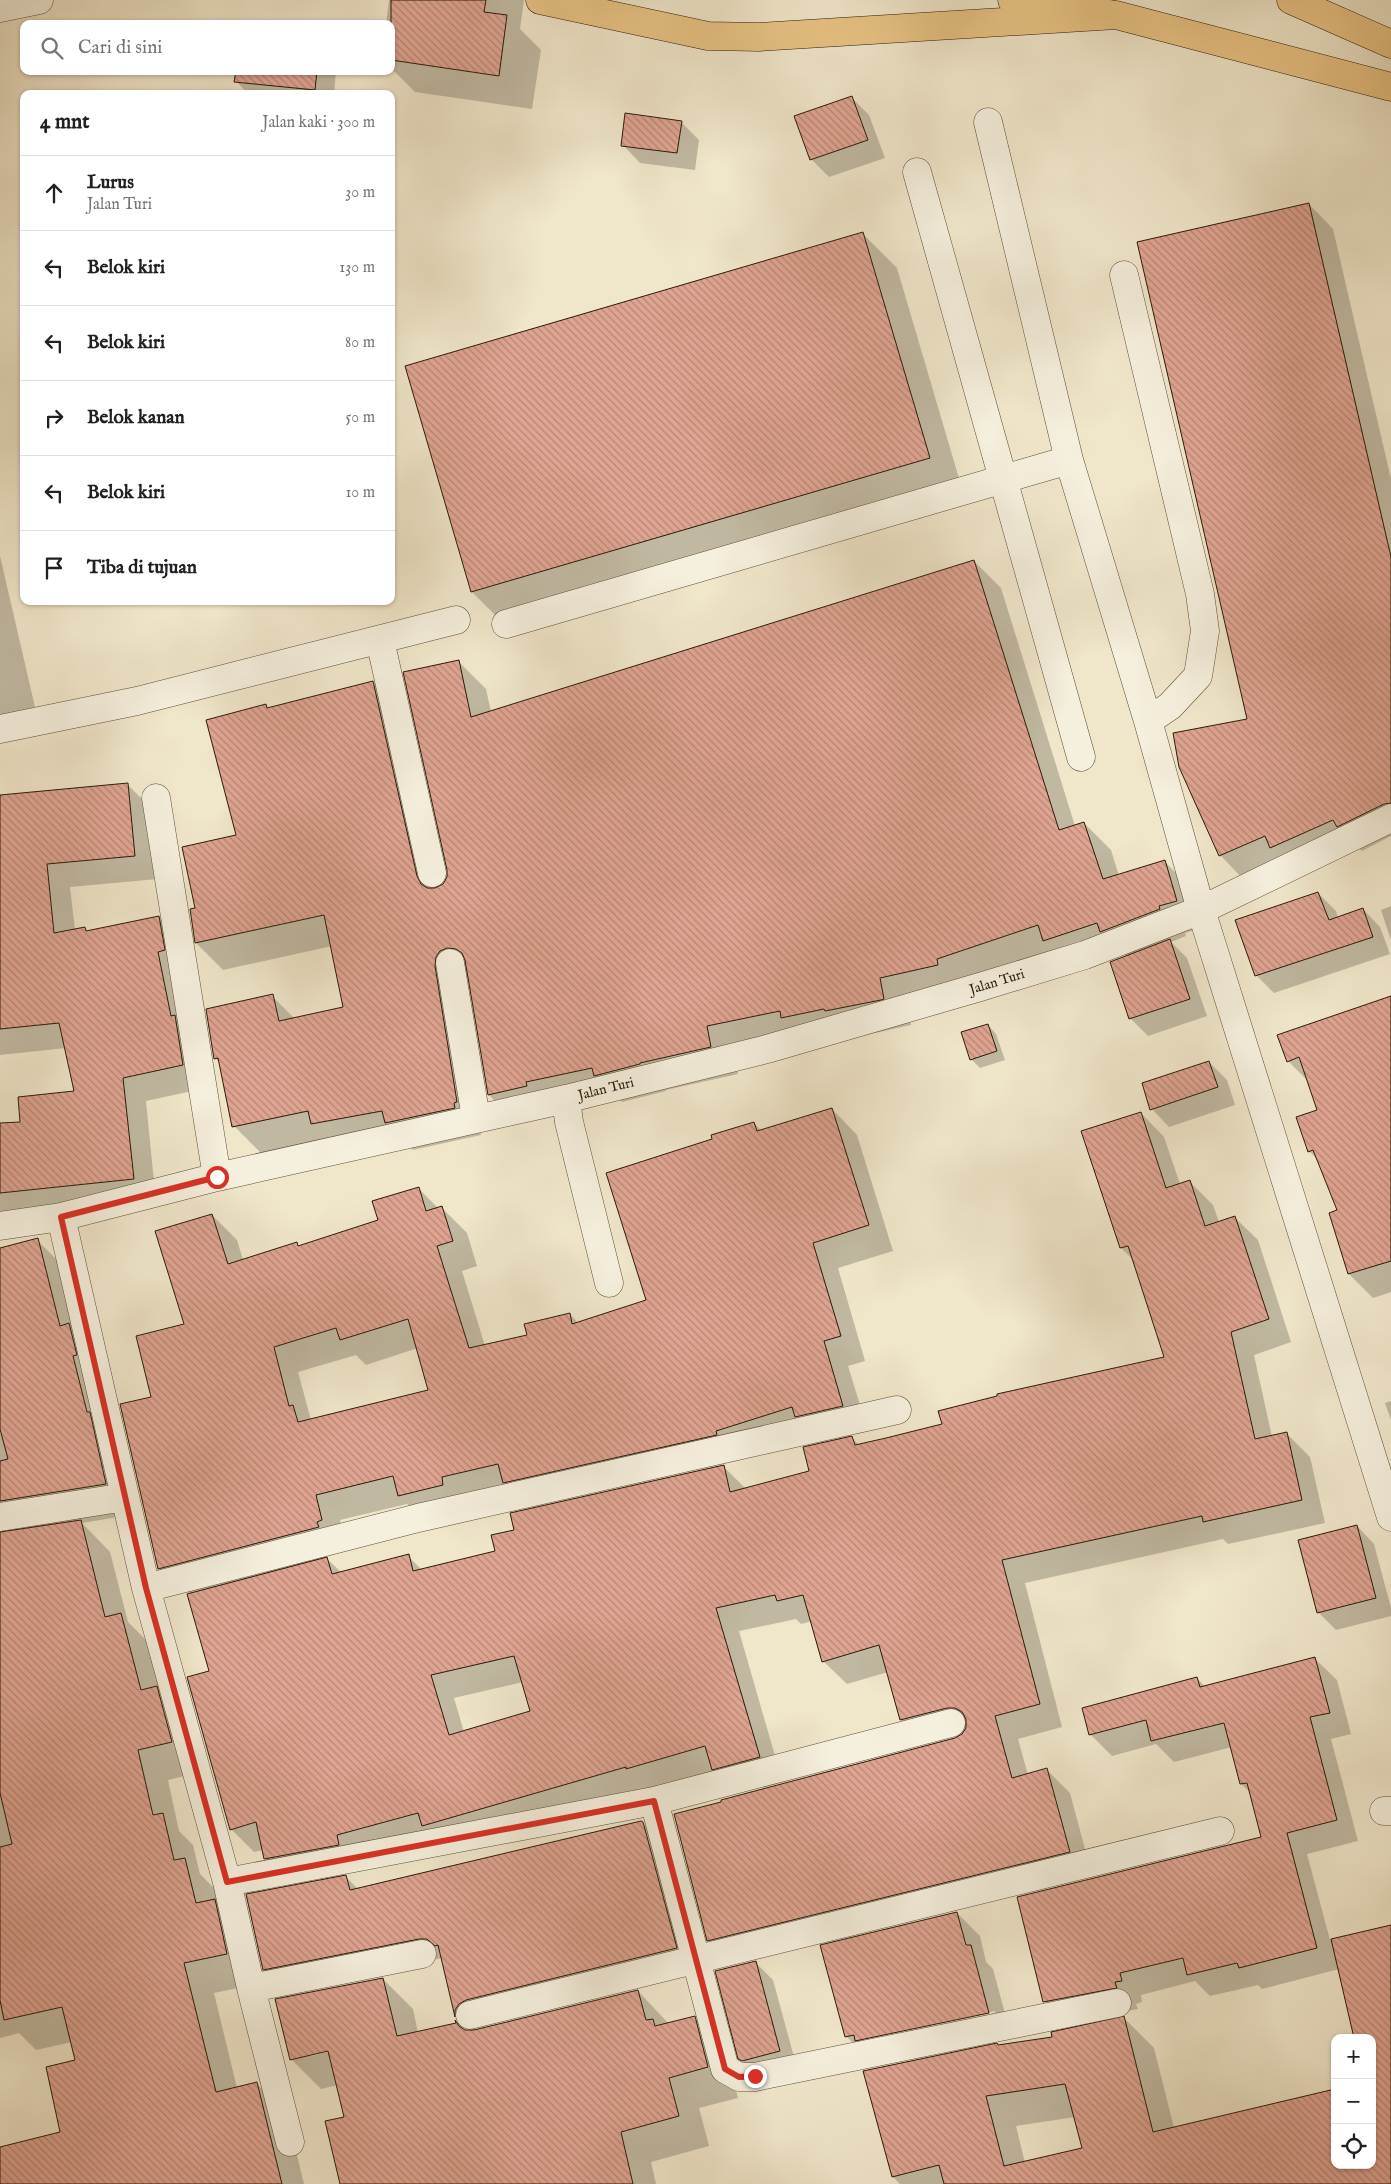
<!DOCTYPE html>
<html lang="id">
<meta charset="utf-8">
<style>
:root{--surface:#fff;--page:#f6f6f6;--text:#202124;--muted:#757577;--line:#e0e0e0}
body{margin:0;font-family:"IM FELL English",serif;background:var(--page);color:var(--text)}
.controls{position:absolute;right:15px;bottom:15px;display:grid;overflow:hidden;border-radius:10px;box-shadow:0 1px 4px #0004}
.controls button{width:45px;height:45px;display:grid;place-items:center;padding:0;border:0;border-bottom:1px solid var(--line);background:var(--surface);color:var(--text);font:25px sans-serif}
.stop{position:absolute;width:15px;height:15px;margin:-11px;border:4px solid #d93025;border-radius:50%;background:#fff}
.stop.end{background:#d93025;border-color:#fff;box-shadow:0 1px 5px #0008}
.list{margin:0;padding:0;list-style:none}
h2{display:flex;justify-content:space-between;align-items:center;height:65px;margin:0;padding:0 20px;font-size:21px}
h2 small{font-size:16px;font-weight:400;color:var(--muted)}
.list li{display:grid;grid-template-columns:32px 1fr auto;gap:15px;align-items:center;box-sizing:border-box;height:75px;padding:0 20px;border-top:1px solid var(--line)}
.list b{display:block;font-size:19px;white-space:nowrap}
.list p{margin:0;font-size:16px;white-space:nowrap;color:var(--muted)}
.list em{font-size:16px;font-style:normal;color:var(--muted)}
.icon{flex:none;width:28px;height:28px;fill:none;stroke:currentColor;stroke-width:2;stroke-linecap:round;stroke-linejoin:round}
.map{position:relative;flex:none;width:1391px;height:2184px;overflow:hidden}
.search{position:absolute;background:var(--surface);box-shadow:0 1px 4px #0004;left:20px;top:20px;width:375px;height:55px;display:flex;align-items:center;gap:12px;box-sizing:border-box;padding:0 18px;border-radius:10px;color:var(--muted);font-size:19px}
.panel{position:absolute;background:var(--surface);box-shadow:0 1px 4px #0004;left:20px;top:90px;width:375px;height:515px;border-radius:10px}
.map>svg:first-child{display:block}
</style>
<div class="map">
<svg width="1391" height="2184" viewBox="0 0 1391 2184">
<defs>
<pattern id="building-back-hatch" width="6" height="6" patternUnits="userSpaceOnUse" patternTransform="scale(1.25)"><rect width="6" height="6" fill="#e0a492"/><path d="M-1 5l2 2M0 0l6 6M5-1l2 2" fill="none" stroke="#b68575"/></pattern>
</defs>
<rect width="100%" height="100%" fill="#f0e6ca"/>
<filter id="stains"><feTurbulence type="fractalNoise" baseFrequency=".004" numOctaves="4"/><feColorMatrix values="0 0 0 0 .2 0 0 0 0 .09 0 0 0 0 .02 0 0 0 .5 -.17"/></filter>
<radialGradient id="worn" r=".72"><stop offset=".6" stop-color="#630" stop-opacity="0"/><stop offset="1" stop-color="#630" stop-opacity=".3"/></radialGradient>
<!-- shadow -->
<path fill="#0003" fill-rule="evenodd" d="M389 0H524L520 29 541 50 532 109 415 92 391 68V24H386Z
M242 20 276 24H241Z
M237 71H336L334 94H248L236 81Z
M852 98 869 115 885 158 829 177 812 160 796 117Z
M681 122 699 140 695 170 640 163 623 145Z
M1309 204 1333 229 1391 479V836L1362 851 1356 845 1244 880 1220 855 1249 720Z
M863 234 897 268 963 492 506 626 472 592Z
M0 556 35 707 0 715Z
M974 561 1001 588 1075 826 1084 823 1111 850 1119 876 1165 862 1192 889 1203 928 1185 933 1186 936 1171 942 1187 958 1207 1016 1148 1036 1130 1018 1127 957 1121 951 906 1005 911 1025 853 1038 733 1053 738 1074 666 1090V1091L622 1102 615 1095 516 1122 489 1095 469 977 462 984 481 1135 413 1150 402 1139H328L261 1153 234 1126 220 1063 215 1058 272 996 295 1019 345 1008 332 946 223 970 196 943 191 910 196 909 237 836 266 706 269 709 373 682 400 709 440 887 444 885 448 878 459 662 486 689 491 712Z
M128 785 151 808 158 879 70 887 75 930 85 928 88 932 159 917 182 941 206 1088 146 1101 156 1202 0 1218V1125L22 1123 75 1092 66 1048 0 1055V796Z
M1318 893 1336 911 1338 918 1363 909 1380 927 1390 954 1274 993 1256 975Z
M1391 906V940L1381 910Z
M1391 997V1292L1373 1298 1349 1274 1339 1211 1319 1161 1309 1151 1319 1110 1309 1082 1288 1061Z
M988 1025 996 1034 1005 1060 980 1068 971 1059Z
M1209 1062 1227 1080 1235 1105 1169 1127 1152 1109Z
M832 1109 857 1135 893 1251 838 1268 865 1361 848 1366 868 1431 821 1442 813 1433 740 1456 741 1460 529 1507 513 1491 424 1521 407 1504 340 1520 347 1546 342 1547 343 1552 325 1557 342 1573 408 1556 422 1570 496 1552 515 1531 723 1466 746 1489 810 1472 852 1438 859 1445 943 1425 1166 1358 1134 1261 1121 1248 1141 1113 1164 1137 1180 1184 1189 1181 1213 1205 1219 1222 1234 1217 1258 1240 1291 1342 1254 1355 1272 1437 1287 1434 1310 1457 1325 1523 1228 1544 1223 1539 1025 1583 1062 1727 1018 1739 1028 1775 1047 1770 1070 1793 1092 1875 732 1963 708 1940 966 1732 925 1743 901 1720 888 1672 847 1684 823 1661 812 1621 801 1624 796 1619 739 1631 782 1780 289 1882 265 1858 263 1850 254 1852 231 1829 210 1672 188 1592 184 1593 159 1568 152 1398 185 1325 212 1215 237 1240 243 1260 296 1243 299 1246 379 1221 418 1188 439 1209 442 1208 467 1233 477 1266 462 1271 485 1346 528 1336 570 1314 578 1323 648 1301 714 1140 754 1123 762 1131ZM418 1348 429 1391 311 1420 298 1372 356 1355 366 1365ZM523 1682 531 1712 464 1732 454 1698Z
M37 1240 67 1270 136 1514 82 1523 110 1552 128 1622 151 1645 202 1772 168 1780 179 1831 193 1845 200 1874 215 1889 257 1984 214 1993 237 2088 257 2084 287 2114 304 2184H0V2148L61 2133 76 2061 72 2042 36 2050 19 2033 0 2038V1249Z
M1391 1401V1420L1385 1403Z
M1357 1526 1374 1544 1391 1608V1616L1336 1630 1318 1612Z
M1315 1659 1337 1680 1351 1734 1331 1739 1358 1841 1307 1854 1330 1940 1391 1926V2184H900L893 2177 998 2047 1054 2038 1124 2018 1154 2048 1174 2128 1335 2165H1372V2038L1339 1969 1262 1989 1258 1985 1210 1996 1195 1981 1141 1995 1142 2002 1136 2004 1138 2009 1066 2023 1045 2001 1262 1838 1251 1793 1241 1784 1232 1747 1174 1762 1156 1744 1112 1756 1090 1734 1197 1678 1205 1687ZM1075 2117 1083 2149 1025 2163 1016 2126Z
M643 1823 662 1843 695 1967 478 2023 473 2032 638 1991 669 2024 694 2017 725 2048 738 2098 699 2108 709 2146 651 2162 656 2184H341L346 2118 338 2085 321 2089 291 2059 383 1979 413 2009 418 2033 457 2024 465 2031H470L456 2017 442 1958 283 1988 264 1969 346 1877 359 1890ZM334 2048 335 2050 311 2056V2053Z
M957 1913 980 1936 986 1962 993 1969 1011 2036 869 2059 846 2036ZM995 2011V2013L861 2041V2038Z
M755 1962 773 1980 797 2068 758 2076 740 2058Z"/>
<!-- building -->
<path fill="url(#building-back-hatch)" stroke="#2a1908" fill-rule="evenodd" d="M391 0H486L484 12 507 15 499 76 391 60Z
M236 71H317L315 90 234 82Z
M852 96 868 140 810 160 794 116Z
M625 113 682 121 677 153 621 146Z
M1309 203 1391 557V803L1384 804 1337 827 1333 820 1270 848 1265 836 1219 856 1179 767 1173 733 1247 719 1137 242Z
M863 232 930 458 471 592 405 366Z
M974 560 1059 830 1084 822 1103 879 1165 860 1177 901 1159 906 1160 909 1100 932 1097 923 1043 941 1038 925 937 959 938 965 880 978 884 999 881 1000 825 1011 824 1009 781 1018 780 1011 707 1026 711 1047 640 1063V1064L594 1076 592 1068 526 1082 527 1086 488 1095 465 960 462 953 456 949 447 948 440 951 436 957 435 966 457 1102 454 1103 455 1108 385 1123 382 1111 311 1124 308 1111 232 1127 218 1058 214 1059 206 1009 273 994 279 1021 343 1007 324 915 195 943 190 909 195 908 182 847 236 835 206 720 266 704 267 708 373 681 417 876 421 884 427 888H435L443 884 447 877V870L403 672 459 660 471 717Z
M128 783 135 856 47 864 54 933 85 927 86 931 159 916 165 950 158 952 171 1016 175 1015 183 1065 123 1078 134 1179 0 1193V1123L20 1122 18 1097 74 1091 59 1023 0 1029V795Z
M1318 892 1329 920 1363 908 1373 937 1255 976 1235 920Z
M1170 939 1190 999 1129 1019 1110 962Z
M1391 996V1261L1348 1274 1329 1213 1337 1210 1313 1150 1308 1152 1296 1117 1317 1110 1299 1057 1287 1062 1277 1035Z
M988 1024 997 1051 970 1060 961 1032Z
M1209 1061 1218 1087 1150 1110 1142 1083Z
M832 1108 869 1225 813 1243 841 1336 824 1341 843 1406 795 1417 792 1407 716 1431 717 1435 503 1483 498 1464 442 1477 443 1485 398 1496 393 1476 316 1495 322 1520 317 1522 319 1527 158 1569 120 1404 151 1397 136 1336 184 1324 155 1231 212 1214 228 1264 297 1242 298 1246 378 1220 372 1201 419 1187 426 1211 442 1206 453 1241 437 1246 469 1348 527 1335 524 1324 570 1313 572 1324 646 1300 606 1173 712 1139 711 1135 754 1122 757 1131ZM408 1319 428 1390 298 1422 293 1405 289 1406 274 1347 336 1328 340 1340Z
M1141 1112 1166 1188 1190 1180 1205 1226 1235 1216 1269 1319 1231 1332 1255 1439 1287 1432 1302 1500 1203 1522 1202 1516 1002 1560 1040 1704 995 1716 1012 1778 1047 1768 1070 1852 707 1941 674 1814 721 1802V1800L955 1738 962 1734 966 1728V1719L962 1712 955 1708H947L900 1720 879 1645 822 1662 803 1595 777 1601 775 1595 716 1608 760 1757 712 1770 705 1746 626 1769V1767L422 1826 418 1813 337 1835 339 1845 264 1859 256 1822 230 1830 187 1677 209 1671 187 1594 327 1557 332 1574 409 1554 413 1571 495 1551 491 1535 514 1530 510 1513 724 1465 730 1492 809 1471 803 1447 852 1436 855 1445 886 1438 942 1424 938 1411 997 1396V1394L1164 1357 1128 1246 1120 1248 1081 1131ZM514 1656 530 1711 449 1735 431 1675Z
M38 1238 60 1326 69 1323 77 1355 73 1356 87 1412H90L106 1484 0 1501V1461L8 1459 0 1429V1248Z
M81 1520 105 1617 121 1613 141 1690 157 1686 172 1742 138 1750 153 1815 163 1813 174 1860 185 1858 196 1903 215 1899 227 1954 184 1963 216 2092 257 2082 282 2184H0V2147L60 2132 46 2067 75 2060 62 2007 4 2020 0 2000V1847L12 1844 0 1793V1532Z
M1357 1525 1376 1598 1317 1613 1298 1540Z
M1315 1657 1330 1713 1310 1717 1337 1820 1287 1833 1317 1948 1239 1968 1237 1963 1187 1975 1183 1958 1120 1973 1122 1981 1115 1982 1117 1988 1043 2002 1017 1897 1261 1837 1247 1783 1240 1784 1224 1723 1151 1741 1146 1720 1089 1735 1082 1708 1197 1677 1200 1687Z
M641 1821 643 1822 677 1948 466 2000 459 2004 455 2010V2017L438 1945 435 1946 427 1939H419L263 1970 246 1894 346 1875 350 1890Z
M957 1912 966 1945H971L989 2013 855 2041 854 2035 845 2037 820 1945Z
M1391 1925V2184H944L939 2165 892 2177 863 2071 997 2043 998 2045 1052 2037 1051 2032 1124 2016 1153 2132 1335 2089V2165H1372V2038H1354L1331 1939ZM1065 2084 1082 2148 1004 2166 986 2096Z
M756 1961 780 2051 742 2061 738 2059 715 1971Z
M383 1978 397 2036 456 2023 455 2020 459 2026 465 2030H474L638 1990 646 2020 653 2019 655 2026 695 2016 708 2067 669 2078 679 2116 621 2132 633 2184H340L325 2121 344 2117 328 2051 290 2060 275 1999Z"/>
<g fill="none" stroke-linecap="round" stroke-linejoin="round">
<!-- minor casing -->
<g stroke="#5c4c38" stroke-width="29">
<path id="minor" d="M0 8 39 0
M988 122 1069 460 1148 721 1201 910 1391 1517
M917 172 1081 757
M1124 275 1200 594 1205 631 1198 676 1170 706 1148 721
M506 624 1069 460
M380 640 432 873
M0 729 137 701 456 620
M156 798 217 1177
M450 963 476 1118
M566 1099 569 1122 609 1283
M61 1217 146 1588 227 1882 251 1988 290 2142
M0 1226 61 1217 217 1177 566 1099 767 1049 980 987 1085 955 1201 910 1391 818
M0 1517 125 1497
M146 1588 418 1518 897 1410
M654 1801 725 2069 739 2077H755L1117 2003
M1384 1811H1391
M227 1882 654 1801 951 1723
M251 1988 422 1954
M470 2015 1220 1831"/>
</g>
<!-- highway casing -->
<g stroke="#2a1908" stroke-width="29">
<path id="highway" d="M540 0 708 36 759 37 1116 15
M1012 0 1116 15 1391 87
M1291 0 1391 44"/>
</g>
<!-- minor -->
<use href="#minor" stroke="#f5efdd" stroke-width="28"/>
<!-- highway -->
<use href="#highway" stroke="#e8c385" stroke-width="28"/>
</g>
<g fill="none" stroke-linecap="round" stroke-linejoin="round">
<!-- route -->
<path stroke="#d93025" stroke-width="6" d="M217 1177 61 1217 146 1588 227 1882 654 1801 725 2069 739 2077 755 2076"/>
</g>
<g text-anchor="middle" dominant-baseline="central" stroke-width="4.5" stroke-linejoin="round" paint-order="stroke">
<!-- street labels -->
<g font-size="14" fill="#2a1908" stroke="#f5efdd">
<text transform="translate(997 982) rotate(-17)">Jalan Turi</text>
<text transform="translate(606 1089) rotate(-14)">Jalan Turi</text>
</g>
</g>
<rect width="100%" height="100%" filter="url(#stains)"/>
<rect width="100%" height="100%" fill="url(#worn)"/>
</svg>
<div class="controls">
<button>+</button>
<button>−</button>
<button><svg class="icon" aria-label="locate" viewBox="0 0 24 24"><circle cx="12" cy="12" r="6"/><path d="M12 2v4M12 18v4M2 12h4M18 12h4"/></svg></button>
</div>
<div class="stop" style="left:217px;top:1177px"></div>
<div class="stop end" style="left:755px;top:2076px"></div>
<div class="search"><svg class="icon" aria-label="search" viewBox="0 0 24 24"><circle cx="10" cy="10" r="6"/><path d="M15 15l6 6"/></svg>Cari di sini</div>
<section class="panel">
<h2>4 mnt<small>Jalan kaki · 300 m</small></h2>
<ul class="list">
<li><svg class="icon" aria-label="ahead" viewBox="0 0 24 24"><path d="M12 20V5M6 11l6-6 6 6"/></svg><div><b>Lurus</b><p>Jalan Turi</p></div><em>30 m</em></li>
<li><svg class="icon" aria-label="left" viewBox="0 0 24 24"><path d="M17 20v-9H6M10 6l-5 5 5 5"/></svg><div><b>Belok kiri</b></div><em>130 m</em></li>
<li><svg class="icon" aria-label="left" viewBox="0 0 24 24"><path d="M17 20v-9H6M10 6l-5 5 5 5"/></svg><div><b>Belok kiri</b></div><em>80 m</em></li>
<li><svg class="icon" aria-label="right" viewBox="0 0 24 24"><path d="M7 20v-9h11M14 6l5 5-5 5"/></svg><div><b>Belok kanan</b></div><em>50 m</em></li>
<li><svg class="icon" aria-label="left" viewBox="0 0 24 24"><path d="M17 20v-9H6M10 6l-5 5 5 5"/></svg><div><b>Belok kiri</b></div><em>10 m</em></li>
<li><svg class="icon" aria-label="arrive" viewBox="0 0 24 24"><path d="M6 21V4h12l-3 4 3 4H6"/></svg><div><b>Tiba di tujuan</b></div></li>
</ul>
</section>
</div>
